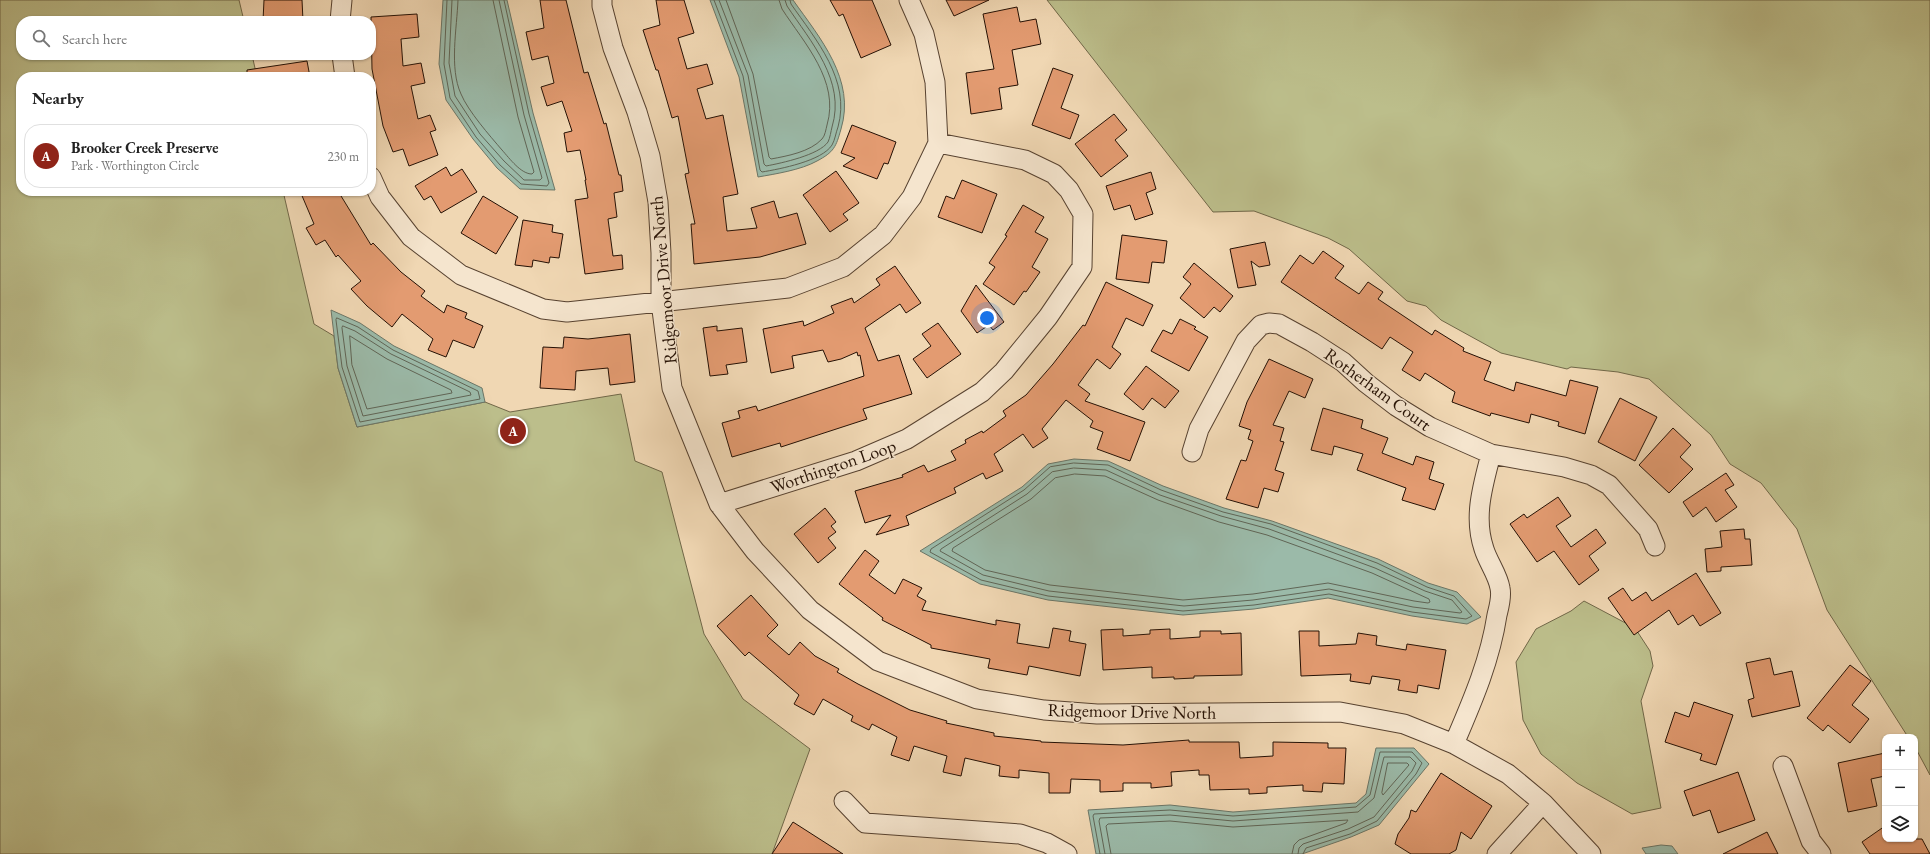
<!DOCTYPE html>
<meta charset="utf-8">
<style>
:root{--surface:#fff;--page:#f6f6f6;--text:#222;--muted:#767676;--line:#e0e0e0;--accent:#8f2418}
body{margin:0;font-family:"EB Garamond",serif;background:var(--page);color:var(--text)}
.controls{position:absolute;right:12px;bottom:12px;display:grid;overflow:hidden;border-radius:8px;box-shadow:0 1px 3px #0004}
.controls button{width:36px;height:36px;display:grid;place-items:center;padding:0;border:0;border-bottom:1px solid var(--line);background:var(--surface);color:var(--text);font:20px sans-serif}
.you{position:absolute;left:987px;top:318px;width:14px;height:14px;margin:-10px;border:3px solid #fff;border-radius:50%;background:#1a73e8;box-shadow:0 0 0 6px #1a73e833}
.badge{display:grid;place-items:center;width:26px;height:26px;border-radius:50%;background:var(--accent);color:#fff;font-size:13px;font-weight:700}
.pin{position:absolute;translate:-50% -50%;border:2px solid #fff;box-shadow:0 1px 4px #0006}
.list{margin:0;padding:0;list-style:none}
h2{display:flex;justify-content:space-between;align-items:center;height:52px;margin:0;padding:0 16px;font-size:17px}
h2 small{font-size:13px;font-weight:400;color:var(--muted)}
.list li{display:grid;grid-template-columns:26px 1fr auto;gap:12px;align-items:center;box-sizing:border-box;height:64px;margin:0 8px 8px;padding:0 8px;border:1px solid var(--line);border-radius:16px}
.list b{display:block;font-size:15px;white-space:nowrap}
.list p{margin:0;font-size:13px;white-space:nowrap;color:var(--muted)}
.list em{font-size:13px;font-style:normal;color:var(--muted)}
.icon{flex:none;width:22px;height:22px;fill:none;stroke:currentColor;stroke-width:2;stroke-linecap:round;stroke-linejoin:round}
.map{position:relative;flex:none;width:1930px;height:854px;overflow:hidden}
.search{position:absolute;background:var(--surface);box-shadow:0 1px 3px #0004;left:16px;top:16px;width:360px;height:44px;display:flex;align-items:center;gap:10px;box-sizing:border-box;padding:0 14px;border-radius:16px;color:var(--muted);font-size:15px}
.panel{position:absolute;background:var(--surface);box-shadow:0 1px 3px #0004;left:16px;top:72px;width:360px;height:124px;border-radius:16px}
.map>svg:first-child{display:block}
</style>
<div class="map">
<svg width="1930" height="854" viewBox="0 0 1930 854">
<rect width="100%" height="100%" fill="#f0d7b3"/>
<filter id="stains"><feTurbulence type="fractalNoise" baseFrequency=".005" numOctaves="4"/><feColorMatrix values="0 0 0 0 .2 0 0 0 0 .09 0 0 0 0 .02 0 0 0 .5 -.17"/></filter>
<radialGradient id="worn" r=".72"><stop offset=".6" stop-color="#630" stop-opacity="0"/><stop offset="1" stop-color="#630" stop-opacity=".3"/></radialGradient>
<!-- green -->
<path fill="#bcbe8b" stroke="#706748" d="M0 0H239L244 21H21V55H252L257 77H21V191H283L314 324 334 336 338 368 357 427 485 402 510 412 621 394 635 461 662 472 704 634 743 699 810 749 772 854H0Z
M1047 0H1930V775L1915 747V737H1908L1827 610 1797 529 1761 483 1730 464 1711 435 1649 379 1618 372 1571 367 1567 369 1501 353 1441 320 1426 306 1407 301 1349 249 1328 238 1254 211 1213 212Z
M1584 601 1635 628 1650 651 1653 666 1641 701 1661 808 1632 814 1577 783 1541 754 1523 720 1516 662 1536 629 1571 611Z"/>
<!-- water -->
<path fill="#9bbaa9" stroke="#6b7667" d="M443 0H507L533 113 555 190 520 189 497 168 473 139 446 100 439 64Z
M710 0H793C820 38 856 80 841 129 836 147 834 152 817 161 801 170 775 174 758 177L739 77Z
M331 310 360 323 394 346 482 388 485 402 357 427 338 368Z
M1074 459 1108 461 1163 486 1224 508 1272 521 1378 559 1428 583 1457 592 1481 617 1467 624 1412 616 1328 598 1254 609 1183 615 1048 600 980 584 920 551 1022 487 1048 464Z
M1376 748H1414L1429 764 1379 825 1351 837 1302 854H1096L1088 810 1170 805 1233 812 1356 803 1366 794Z
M1661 845 1672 846 1678 854H1646L1642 848Z"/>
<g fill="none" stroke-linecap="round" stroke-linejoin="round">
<!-- shore -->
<path stroke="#606556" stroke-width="1" d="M447 0 444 64 450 98 476 137 500 165 521 184 547 186 549 183 529 114 504 0
M452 0 449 63 455 96 480 134 504 161 524 180H540L542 178 524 115 499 0
M458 0C457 28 449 68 461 94 468 111 490 136 502 150 510 159 521 174 532 174L534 172 518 117 493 0
M714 0 743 76 760 170 762 172C780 169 822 161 832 145 835 140 836 132 838 127 851 80 816 40 791 4L790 0
M719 0 748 75 764 164 766 166C782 163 819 155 828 142 830 138 831 131 832 127 846 81 811 42 787 6L785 0
M726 0 753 74 769 157 771 159C787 156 810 152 822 139 825 136 826 129 827 125 840 81 804 43 782 9L779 0
M337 318 358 327 393 350 478 391 480 399 360 422 342 367 336 320Z
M343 326 355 331 391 354 470 392 471 395 363 416 347 366 342 328Z
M350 336 387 359 451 390 452 393 367 409 352 365Z
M1074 463 1108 465 1161 490 1223 512 1271 524 1377 563 1427 587 1454 596 1472 616 1466 619 1412 612 1329 594 1254 605 1183 611 1048 596 981 580 930 552 931 549 1024 490 1050 467Z
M1074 468 1106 470 1160 495 1221 516 1269 529 1375 568 1425 591 1452 600 1462 612 1460 613 1413 607 1329 589 1253 600 1184 606 1049 591 983 575 940 551 941 549 1027 494 1052 472Z
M1075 474 1105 476 1158 500 1219 522 1267 535 1372 573 1429 599 1430 602 1428 603 1414 601 1328 583 1253 594 1183 600 1050 585 985 570 952 551 953 548 1031 499 1055 478Z
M1388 763H1407L1409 765 1383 795 1382 793Z
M1100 854 1093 816 1094 814 1170 810 1233 816 1356 807 1370 795 1380 752H1412L1422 763 1416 774 1377 821 1350 834 1306 848 1303 854
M1105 854 1099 821 1100 818 1170 815 1233 821 1358 812 1374 798 1384 757H1410L1416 763 1412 771 1374 817 1348 829 1303 844 1299 848 1298 854
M1111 854 1106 826 1108 824 1170 821 1233 827 1348 820 1346 823 1299 840 1294 845 1292 854"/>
</g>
<!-- building -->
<path fill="#e39b71" stroke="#241004" d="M264 0H302L303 21H263Z
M540 0H566L584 73 588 72 604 124 606 123 619 175H621L623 191 614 193 617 217 608 219 613 256 622 255 623 269 585 274 575 200 588 198 585 180H586L580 150 567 152 564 133 572 131 562 101 547 106 541 87 554 83 548 56 532 60 526 32 544 28Z
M656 0H684L694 33 678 38 687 69 707 64 713 84 697 89 706 119 723 115 738 194 723 197 727 231 757 228 751 208 774 201 779 218 797 213 806 244 760 257 694 264 691 224H695L685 174 689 173 678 116 672 118 658 70H656L643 30 660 25Z
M830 0H872L891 45 861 58 843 14 839 16Z
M946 0H989L954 16Z
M1017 7 1020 22 1036 19 1041 44 1012 50 1018 85 999 88 1002 109 971 114 966 73 994 69 983 14Z
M417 14 419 37 401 39 403 66 421 63 425 83 411 86 418 119 430 115 436 130 430 132 438 155 409 166 403 149 393 152 383 126 372 69 371 17Z
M307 61 310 77H247V70Z
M1053 68 1073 75 1061 108 1079 115 1070 139 1032 125Z
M1114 114 1127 130 1115 140 1128 156 1101 177 1075 144Z
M852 125 896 142 888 164 884 163 877 179 843 166 855 158 841 153Z
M446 167 451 176 462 169 477 192 441 213 431 196 424 200 415 186Z
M836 171 859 203 843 214 848 220 830 232 803 195Z
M1151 172 1156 189 1146 193 1153 214 1135 220 1130 205 1114 210 1106 186Z
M962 180 997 194 982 233 938 217 946 196 954 199Z
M300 191H338L371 245 373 243 401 272 425 291 421 296 444 313 447 305 467 313 465 318 483 326 474 348 453 340 446 357 428 350 433 339 402 314 392 327 367 306 351 289 361 281 338 255 336 257 325 240 316 245 306 228 314 224Z
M483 196 518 217 496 254 461 233Z
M1023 205 1044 217 1035 232 1048 239 1032 267 1040 272 1026 292 1024 291 1014 305 983 284 995 267 989 263 1007 236 1005 235Z
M523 220 553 225 552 232 563 234 559 258 550 257 549 263 533 260 532 267 515 265Z
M1122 235 1167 241 1164 263 1152 262 1149 283 1116 279Z
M1265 242 1270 265 1259 267 1251 261 1256 285 1238 288 1230 249Z
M1323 251 1344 266 1335 278 1359 294 1368 282 1383 292 1378 299 1432 335 1435 330 1464 348 1463 351 1491 362 1484 380 1514 391 1516 382 1566 396 1570 380 1598 387 1585 434 1558 426 1559 422 1531 414 1529 423 1491 413 1490 416 1452 402 1455 392 1425 373 1420 381 1402 370 1413 352 1390 337 1382 349 1281 282 1300 255 1313 264Z
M1194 263 1233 296 1220 312 1214 307 1204 318 1180 298 1191 284 1183 277Z
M895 266 921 303 906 313 900 304 865 328 878 361 899 355 912 394 863 409 867 419 781 447 780 443 732 457 722 423 740 418 738 411 756 406 758 411 864 376 860 355 858 356 857 352 841 359 828 362 823 350 792 356 794 368 771 373 763 329 803 321 804 326 834 313 831 306 852 298 854 303 880 285 876 279Z
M1106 282 1153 305 1143 326 1126 318 1112 347 1121 354 1110 369 1097 359 1078 385 1090 394 1085 401 1145 422 1130 461 1097 449 1103 432 1090 427 1093 421 1066 400 1042 429 1048 438 1033 448 1023 434 994 454 1003 471 986 479 983 473 954 488 956 493 906 516 909 525 876 535 891 515 865 523 855 491 903 477 902 475 924 465 928 472 956 460 951 451 966 443 965 440 982 431 983 433 1006 416 1003 411 1026 395 1053 364 1083 325 1085 326Z
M976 285 1004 322 993 330 989 325 977 333 961 311Z
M1180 319 1196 327 1194 329 1208 337 1189 371 1151 351 1163 330 1172 334Z
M938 323 961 354 927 378 913 359 931 346 922 334Z
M717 326V331L742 328 747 362 726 365 728 374 710 376 703 328Z
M630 334 635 382 610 385 608 368 576 371 575 390 540 388 543 347 563 348 564 337 588 339Z
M1269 359 1313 379 1305 398 1289 391 1273 425 1284 428 1280 441 1284 442 1275 470 1284 473 1278 492 1264 488 1258 508 1226 499 1241 460 1246 461 1253 441 1248 439 1251 430 1239 426 1247 402Z
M1146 366 1179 391 1165 408 1152 398 1143 410 1124 394Z
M1620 398 1657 417 1635 461 1598 442Z
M1323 408 1363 420 1361 428 1388 438 1382 453 1413 465 1416 456 1434 462 1429 479 1444 484 1435 510 1402 500 1406 488 1357 470 1363 454 1334 446 1332 455 1311 450Z
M1673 428 1691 445 1680 457 1693 469 1669 493 1639 465Z
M1726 473 1734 485 1725 490 1737 507 1716 522 1706 507 1693 517 1683 502Z
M1558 497 1571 516 1556 526 1571 547 1596 529 1606 543 1589 556 1599 570 1579 585 1554 551 1537 562 1510 524 1524 514 1527 518Z
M825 508 836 522 831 526 836 532 828 538 836 548 818 563 794 534Z
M1744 529 1745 539H1750L1752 565 1721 567V571L1707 572 1705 549 1722 547 1720 531Z
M865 550 879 561 869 575 895 594 903 579 922 588 917 596 926 601 922 610 996 625V620L1020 624 1017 643 1049 648 1053 628 1071 631 1069 641 1086 644 1080 676 1029 666 1027 675 988 668 990 659 931 648V645L882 620 883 618 839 584Z
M1696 573 1721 613 1700 626 1693 615 1678 625 1669 610 1634 635 1608 598 1623 588 1632 601 1646 592 1652 601Z
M751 595 778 625 767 636 789 655 800 642 815 656 839 669 837 672 858 684 910 710 947 721 946 723 994 733V736L1041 741V742L1123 745 1189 740V742H1239L1240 758 1273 756V742L1328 743V748H1346L1344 784 1323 783 1322 792 1303 791V785L1267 787V793L1249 794V789L1210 790 1209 775H1199V770L1171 772 1172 786 1151 788V783H1123V791L1100 792V780L1071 779 1070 793H1049V773L1019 770V778L999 776 1000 766 965 758 961 776 943 772 947 756 914 746 909 761 891 755 897 737 872 724 869 730 851 721 853 716 823 699 814 715 794 704 799 695 749 652 745 656 717 626Z
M1123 629V636L1150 634V630L1170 629V639L1200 637V631H1221V634L1241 633 1242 675 1194 676V678L1174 679V677L1152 678V667L1103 670 1101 630Z
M1299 631H1319V646L1356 644 1358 633 1377 636 1376 645 1406 650 1407 644 1446 650 1439 689 1418 685 1417 693 1398 690 1400 680 1372 676 1370 684 1350 681 1351 674 1301 676Z
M1770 658 1774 675 1792 671 1800 706 1752 717 1748 700 1754 698 1746 663Z
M1850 665 1871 681 1852 705 1869 719 1850 743 1828 725 1823 731 1807 718Z
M1694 702 1733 715 1716 765 1700 760 1702 754 1665 742 1675 712 1689 717Z
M1885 753V776L1871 779 1877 806 1848 812 1838 763Z
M1738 772 1755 820 1718 833 1710 810 1693 816 1684 791Z
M1441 773 1492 806 1471 839 1461 832 1456 850 1449 854H1411L1395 844 1398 834 1409 818 1411 810 1416 812Z
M793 822 843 854H772Z
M1885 826V839H1922L1930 854H1870L1862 842Z
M1767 832 1778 854H1723Z"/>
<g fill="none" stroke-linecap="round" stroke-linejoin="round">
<!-- minor casing -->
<g stroke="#574230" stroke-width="21">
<path id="minor" d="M602 0V6L613 48 637 112 650 156 658 202 661 253V302L672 388 719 504 755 551 810 610 878 661 977 699 1044 710 1097 714 1340 712 1404 724 1454 744 1508 774 1543 803 1591 854
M340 21 342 0
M342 55 345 77
M371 177 380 197 411 237 461 275 543 309 567 312 788 288 843 267 883 235 912 197 938 143 935 82 924 34 909 0
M1192 452 1199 429 1246 341 1261 325 1269 323 1279 324 1312 342 1343 362 1366 383 1396 406 1430 427 1491 454 1564 467 1591 475 1609 485 1648 529 1655 546
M719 504 856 461 907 439 982 392 1004 371 1048 317 1082 267 1083 214 1069 190 1054 174 1025 160 938 143
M1454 744C1472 702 1490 661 1497 615 1499 607 1502 597 1500 588 1498 575 1488 562 1484 549 1473 517 1483 485 1491 454
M1783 766 1811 841 1821 854
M844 801 865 823 1020 834 1047 843 1067 854
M1497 854 1543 803"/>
</g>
<!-- minor -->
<use href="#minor" stroke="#f5e5ce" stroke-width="19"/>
</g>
<g text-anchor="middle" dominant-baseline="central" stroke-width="3" stroke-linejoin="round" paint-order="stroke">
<!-- street labels -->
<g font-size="18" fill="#241004" stroke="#f5e5ce">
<text transform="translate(663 280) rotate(-95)">Ridgemoor Drive North</text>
<text transform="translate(1378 389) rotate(36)">Rotherham Court</text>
<text transform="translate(833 466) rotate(-19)">Worthington Loop</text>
<text transform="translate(1132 711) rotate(1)">Ridgemoor Drive North</text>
</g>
</g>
<rect width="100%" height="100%" filter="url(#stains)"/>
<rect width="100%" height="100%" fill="url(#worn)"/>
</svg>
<div class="controls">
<button>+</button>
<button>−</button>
<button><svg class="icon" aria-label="layers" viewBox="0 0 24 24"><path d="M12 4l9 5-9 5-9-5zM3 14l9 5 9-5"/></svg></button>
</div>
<div class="you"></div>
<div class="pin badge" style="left:513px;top:431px">A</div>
<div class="search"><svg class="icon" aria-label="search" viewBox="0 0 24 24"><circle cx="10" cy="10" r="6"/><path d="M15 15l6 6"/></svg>Search here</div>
<section class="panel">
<h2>Nearby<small></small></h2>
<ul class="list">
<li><span class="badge">A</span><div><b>Brooker Creek Preserve</b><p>Park · Worthington Circle</p></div><em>230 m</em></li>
</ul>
</section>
</div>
